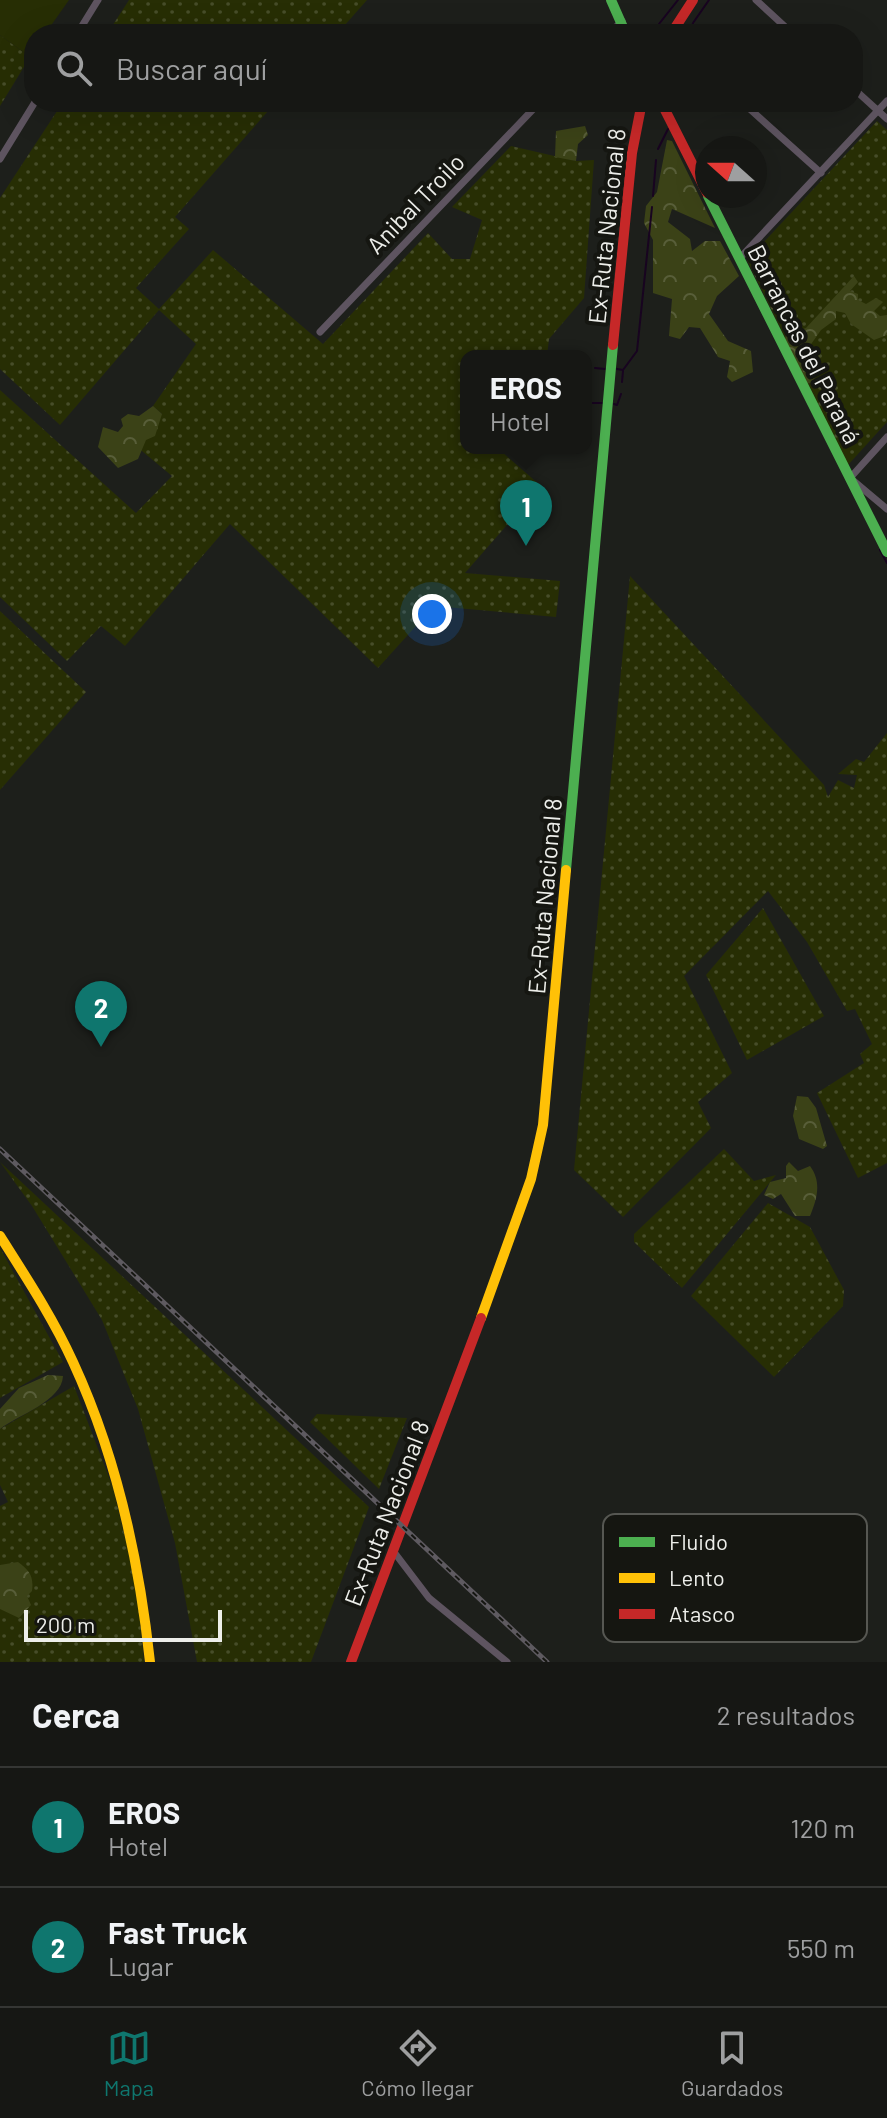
<!DOCTYPE html>
<html lang="es">
<meta charset="utf-8">
<style>
:root{--surface:#161714;--page:#232422;--text:#f1f3f6;--muted:#9e9fa0;--line:#353634;--accent:#0f766e}
body{margin:0;font-family:Barlow,sans-serif;background:var(--page);color:var(--text)}
.compass{position:absolute;left:695px;top:136px;width:72px;height:72px;border-radius:50%;background:var(--surface);box-shadow:0 8px 32px #0002;rotate:291deg}
.scale{position:absolute;left:24px;bottom:20px;width:198px;box-sizing:border-box;padding-left:8px;border:4px solid #edeeea;border-top:0;font-size:22px;line-height:28px;white-space:nowrap;color:#edeeea;-webkit-text-stroke:6px #151611;paint-order:stroke}
.you{position:absolute;left:432px;top:614px;width:28px;height:28px;margin:-20px;border:6px solid #fff;border-radius:50%;background:#1a73e8;box-shadow:0 0 0 12px #1a73e833}
.badge{display:grid;place-items:center;width:52px;height:52px;border-radius:50%;background:var(--accent);color:#fff;font-size:26px;font-weight:700}
.pin{position:absolute;translate:-50% -66px;filter:drop-shadow(0 2px 4px #0008)}
.pin::after{content:'';position:absolute;top:42px;width:28px;height:24px;background:inherit;clip-path:polygon(0 0,100% 0,50% 100%)}
.popup{position:absolute;left:460px;top:350px;width:132px;height:104px;box-sizing:border-box;display:grid;place-content:center;border-radius:16px;background:var(--surface);filter:drop-shadow(0 2px 6px #0005);font-size:26px;white-space:nowrap;color:var(--muted)}
.popup b{font-size:30px;color:var(--text)}
.popup::after{content:'';position:absolute;left:50%;top:100%;margin-left:-16px;border:16px solid transparent;border-top-color:var(--surface)}
.list{margin:0;padding:0;list-style:none}
h2{display:flex;justify-content:space-between;align-items:center;height:104px;margin:0;padding:0 32px;font-size:34px}
h2 small{font-size:26px;font-weight:400;color:var(--muted)}
.list li{display:grid;grid-template-columns:52px 1fr auto;gap:24px;align-items:center;box-sizing:border-box;height:120px;padding:0 32px;border-top:2px solid var(--line)}
.list b{display:block;font-size:30px;white-space:nowrap}
.list p{margin:0;font-size:26px;white-space:nowrap;color:var(--muted)}
.list em{font-size:26px;font-style:normal;color:var(--muted)}
.icon{flex:none;width:44px;height:44px;fill:none;stroke:currentColor;stroke-width:2;stroke-linecap:round;stroke-linejoin:round}
.map{position:relative;flex:none;width:887px;height:1662px;overflow:hidden}
.search{position:absolute;background:var(--surface);box-shadow:0 8px 32px #0002;left:24px;right:24px;top:24px;height:88px;display:flex;align-items:center;gap:20px;box-sizing:border-box;padding:0 28px;border-radius:32px;color:var(--muted);font-size:30px}
.sheet{height:344px;background:var(--surface)}
nav{display:flex;justify-content:space-around;align-items:center;box-sizing:border-box;height:112px;border-top:2px solid var(--line);background:var(--surface);font-size:22px;color:var(--muted)}
nav a{display:grid;justify-items:center;gap:4px}
nav .on{color:var(--accent)}
.map>svg:first-child{display:block}
</style>
<div class="map">
<svg width="887" height="1662" viewBox="0 0 887 1662">
<defs>
<pattern id="grass-dots" width="8" height="8" patternUnits="userSpaceOnUse" patternTransform="scale(2)"><rect width="8" height="8" fill="#272e04"/><path d="M2 2h.1M6 6h.1" fill="none" stroke="#474d29" stroke-width="1.8" stroke-linecap="round"/></pattern>
<pattern id="forest-crowns" width="20" height="18" patternUnits="userSpaceOnUse" patternTransform="scale(2)"><rect width="20" height="18" fill="#3b4217"/><path d="M2 6a3 3 0 1 1 6 0M12 15a3 3 0 1 1 6 0" fill="none" stroke="#585e39"/></pattern>
</defs>
<rect width="100%" height="100%" fill="#1d1f1b"/>
<!-- grass -->
<path fill="url(#grass-dots)" d="M129 0H367L337 34H107Z
M0 35 30 57 0 106Z
M63 102H276L175 217 189 229 136 288 159 309 213 250 323 344 428 233 452 259H470L482 220 452 207 511 146 576 161 594 160 584 298 549 339 547 356H466V448H503L501 451 541 486 465 573 560 581 556 617 434 606 378 668 230 524 125 646 101 626 67 661 0 597V390L136 513 172 476 137 447 162 414 153 406 196 344 159 310 60 425 0 369V198Z
M877 121 887 130V422L848 465 747 260Z
M630 576 824 785 828 797 838 780 854 788 857 775 838 774 856 759 864 762 887 733V1163L858 1178 817 1093 864 1063 860 1054 872 1044 855 1009 847 1011 807 942 768 891 684 976 732 1073 698 1102 711 1128 623 1217 574 1170Z
M0 611 86 692 0 790Z
M763 908 824 1016 747 1060 706 975Z
M724 1149 754 1181 776 1175 682 1288 634 1242V1234Z
M0 1162 369 1507 311 1662H197L175 1543 138 1409 102 1320 32 1206Z
M768 1203 810 1227 844 1290 843 1306 774 1377 691 1296Z
M0 1248 63 1362 0 1398Z
M74 1386 113 1488 137 1588 144 1662H0V1506L8 1502 0 1485V1429Z
M317 1414 407 1418 379 1489 310 1422Z"/>
<!-- forest -->
<path fill="url(#forest-crowns)" d="M585 126 588 135 578 144 576 161 555 157 556 131Z
M667 140 672 141 715 228 672 209 668 222 690 239 692 251 705 241H720L739 276 717 296 709 314 728 341 751 351 753 372 732 382 727 377 730 361 718 357 700 328 689 327 680 339 669 336 672 299 653 293V240L644 223 646 206 657 192Z
M854 276 858 282 850 291 858 294V300L866 304 876 298 883 302 874 311 880 316 887 315V335L874 340 851 324 845 313 836 311V319L821 330 807 350 817 375 811 383 805 384 784 343 786 335 806 328Z
M153 406 162 414 155 436 146 440 138 459 118 468 98 447 103 427 118 432 123 426 121 419 128 414 139 416Z
M797 1096 808 1097 816 1108 827 1146 823 1149 799 1139 793 1116Z
M789 1162 798 1171 810 1166C822 1182 817 1199 810 1216H795L781 1194 773 1199 764 1195 770 1182 786 1178V1166Z
M48 1375 63 1376C62 1401 18 1415 0 1429V1409L19 1388Z
M18 1562C29 1570 34 1576 32 1591L27 1596 31 1605 19 1618 0 1609V1565Z"/>
<!-- pitch -->
<path fill="#272e04" d="M0 0H69L45 34H34V51L30 57 0 35Z"/>
<g fill="none" stroke-linecap="round" stroke-linejoin="round">
<!-- stream -->
<path stroke="#180420" stroke-width="2" d="M655 29 678 0
M691 34 693 23 709 0
M670 108 672 102
M658 149 668 129
M653 196 656 160
M595 368 605 369
M617 369 623 370 637 351 652 207
M622 382 623 371
M591 403H602
M614 404 617 405 621 394
M880 550 887 563"/>
<!-- street -->
<path stroke="#5e5460" stroke-width="7" d="M756 0 793 34
M77 34 98 0
M609 34 622 21
M853 88 887 119
M742 102 821 173
M0 159 35 102
M739 259 887 101
M320 332 540 102
M887 437 850 478 887 509
M394 1552 429 1598 507 1662"/>
<!-- fast -->
<path stroke="#4caf50" stroke-width="10" d="M611 0 626 34
M708 196 887 552
M566 870 613 345"/>
<!-- slow -->
<path stroke="#ffc107" stroke-width="10" d="M0 1236C26 1277 53 1318 73 1362 117 1457 139 1559 150 1662
M481 1318 531 1179 543 1125 566 870"/>
<!-- jam -->
<path stroke="#c62828" stroke-width="10" d="M671 34 693 0
M661 102 707 193
M613 345 632 153 642 102
M351 1662 481 1318"/>
<!-- rail casing -->
<g stroke="#5e5a60" stroke-width="5">
<path id="rail" d="M0 1149 547 1662"/>
</g>
<!-- rail -->
<use href="#rail" stroke="#151611" stroke-width="2" stroke-dasharray="6" stroke-linecap="butt"/>
</g>
<g text-anchor="middle" dominant-baseline="central" stroke-width="8" stroke-linejoin="round" paint-order="stroke">
<!-- street labels -->
<g font-size="24" fill="#edeeea" stroke="#151611">
<text transform="translate(415 203) rotate(-46)">Anibal Troilo</text>
<text transform="translate(606 226) rotate(-84)">Ex-Ruta Nacional 8</text>
<text transform="translate(805 344) rotate(63)">Barrancas del Paraná</text>
<text transform="translate(544 896) rotate(-85)">Ex-Ruta Nacional 8</text>
<text transform="translate(386 1513) rotate(-69)">Ex-Ruta Nacional 8</text>
</g>
</g>
<!-- legend -->
<rect x="603" y="1514" width="264" height="128" rx="12" fill="#151611" stroke="#565752" stroke-width="2"/>
<rect x="619" y="1537" width="36" height="10" fill="#4caf50"/>
<rect x="619" y="1573" width="36" height="10" fill="#ffc107"/>
<rect x="619" y="1609" width="36" height="10" fill="#c62828"/>
<g font-size="22" fill="#edeeea">
<text x="669" y="1550">Fluido</text>
<text x="669" y="1586">Lento</text>
<text x="669" y="1622">Atasco</text>
</g>
</svg>
<svg class="compass" viewBox="-18 -18 36 36"><path d="M0-13l5 13h-10z" fill="#e53935"/><path d="M0 13l5-13h-10z" fill="#9e9fa0"/></svg>
<div class="scale">200 m</div>
<div class="you"></div>
<div class="pin badge" style="left:526px;top:546px">1</div>
<div class="popup"><b>EROS</b>Hotel</div>
<div class="pin badge" style="left:101px;top:1047px">2</div>
<div class="search"><svg class="icon" aria-label="search" viewBox="0 0 24 24"><circle cx="10" cy="10" r="6"/><path d="M15 15l6 6"/></svg>Buscar aquí</div>
</div>
<section class="sheet">
<h2>Cerca<small>2 resultados</small></h2>
<ul class="list">
<li><span class="badge">1</span><div><b>EROS</b><p>Hotel</p></div><em>120 m</em></li>
<li><span class="badge">2</span><div><b>Fast Truck</b><p>Lugar</p></div><em>550 m</em></li>
</ul>
</section>
<nav>
<a class="on"><svg class="icon" aria-label="map" viewBox="0 0 24 24"><path d="M3 6l6-2 6 2 6-2v14l-6 2-6-2-6 2zM9 4v14M15 6v14"/></svg>Mapa</a>
<a><svg class="icon" aria-label="directions" viewBox="0 0 24 24"><path d="M12 3l9 9-9 9-9-9zM9 14v-3h6M13 9l2 2-2 2"/></svg>Cómo llegar</a>
<a><svg class="icon" aria-label="saved" viewBox="0 0 24 24"><path d="M7 4h10v16l-5-4-5 4z"/></svg>Guardados</a>
</nav>
